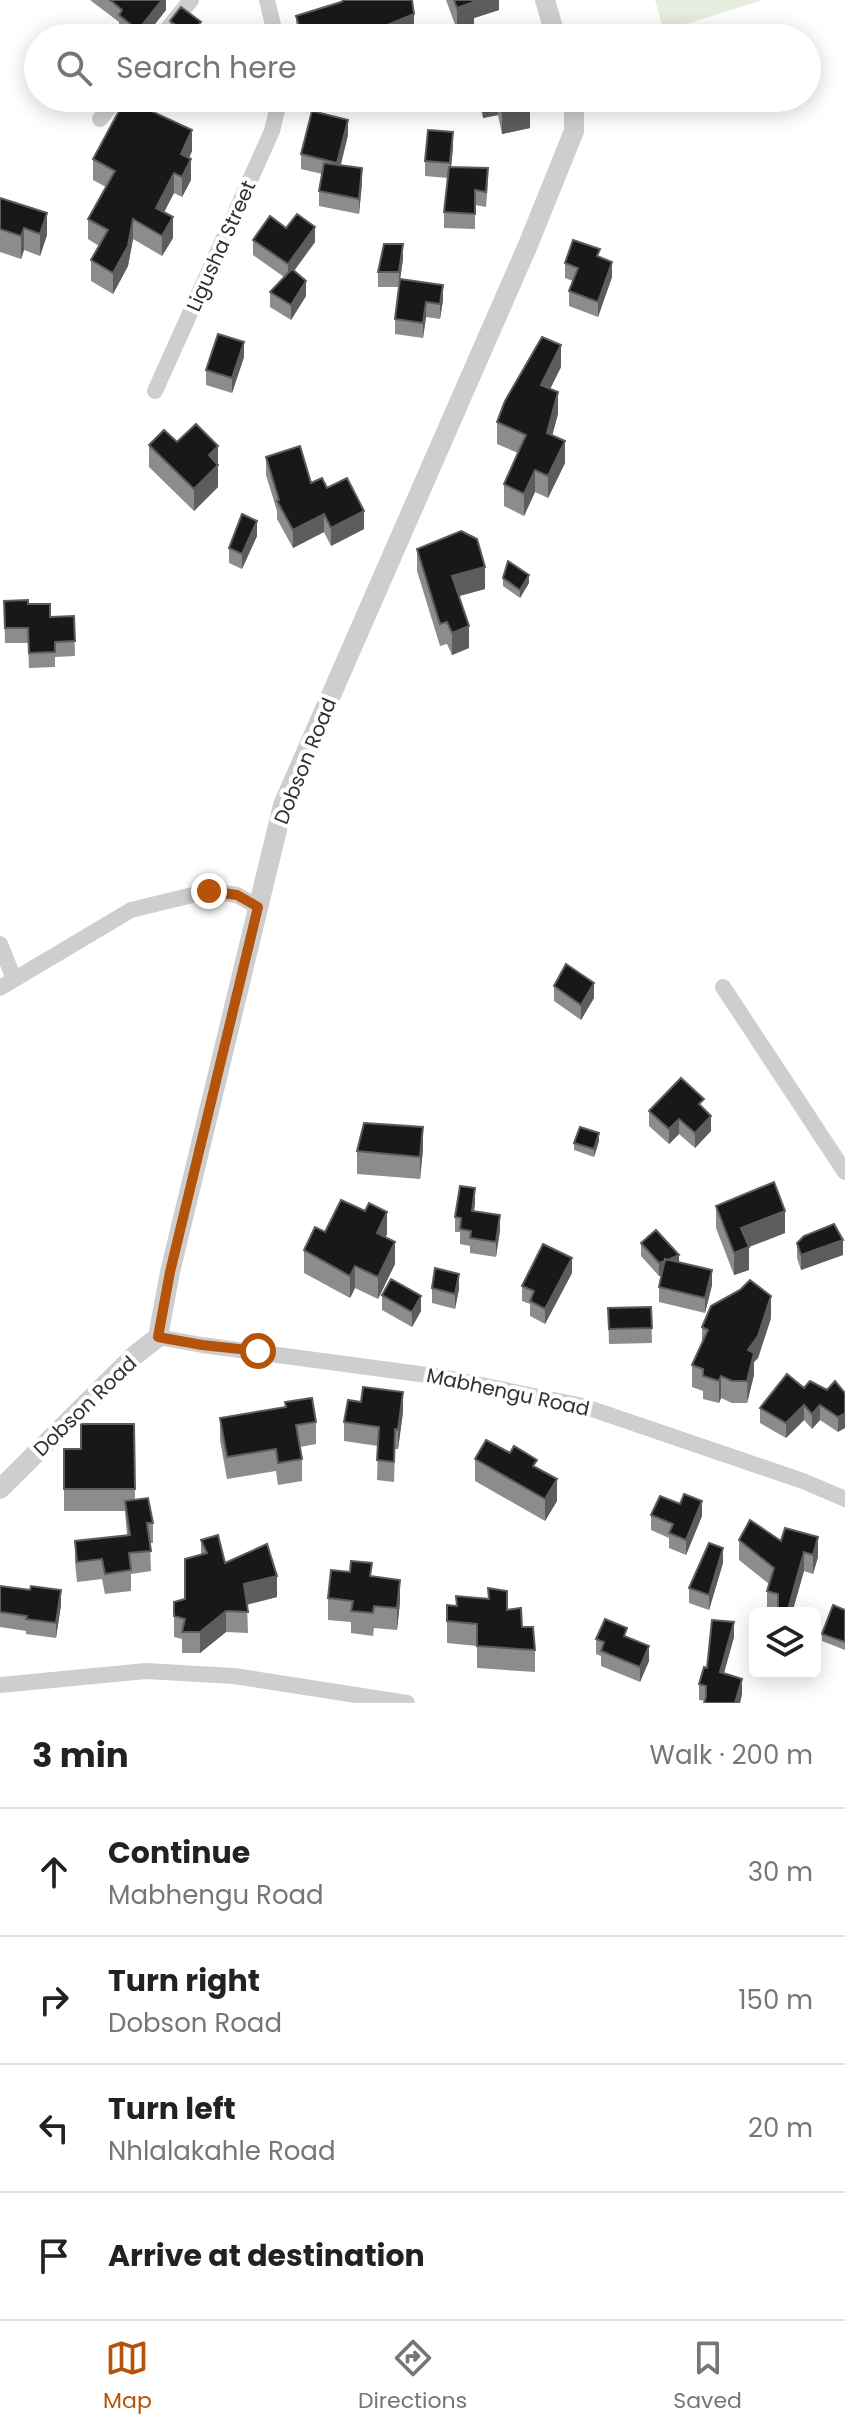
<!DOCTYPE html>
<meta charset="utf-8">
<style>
:root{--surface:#fff;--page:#f6f6f6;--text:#222;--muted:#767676;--line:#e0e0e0;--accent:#b45309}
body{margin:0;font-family:Poppins,sans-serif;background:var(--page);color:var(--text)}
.controls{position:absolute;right:24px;bottom:24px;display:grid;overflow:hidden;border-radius:12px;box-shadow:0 4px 20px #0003}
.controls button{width:72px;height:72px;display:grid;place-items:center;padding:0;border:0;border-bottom:2px solid var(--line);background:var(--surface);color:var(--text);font:40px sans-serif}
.stop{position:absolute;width:24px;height:24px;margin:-18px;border:6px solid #b45309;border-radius:50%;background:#fff}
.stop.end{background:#b45309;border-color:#fff;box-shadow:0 2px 8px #0008}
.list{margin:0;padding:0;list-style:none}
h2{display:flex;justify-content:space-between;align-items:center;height:104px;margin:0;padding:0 32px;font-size:34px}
h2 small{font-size:26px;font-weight:400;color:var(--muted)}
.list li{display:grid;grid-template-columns:52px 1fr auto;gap:24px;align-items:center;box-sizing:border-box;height:128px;padding:0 32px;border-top:2px solid var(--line)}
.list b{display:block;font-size:30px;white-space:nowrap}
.list p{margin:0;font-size:26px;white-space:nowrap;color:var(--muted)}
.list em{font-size:26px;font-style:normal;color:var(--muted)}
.icon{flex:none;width:44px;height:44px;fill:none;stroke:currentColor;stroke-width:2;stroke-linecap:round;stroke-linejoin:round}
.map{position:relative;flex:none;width:845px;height:1703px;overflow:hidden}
.search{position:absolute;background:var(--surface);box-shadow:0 4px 20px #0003;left:24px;right:24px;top:24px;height:88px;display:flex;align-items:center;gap:20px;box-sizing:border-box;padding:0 28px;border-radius:44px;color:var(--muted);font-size:30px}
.sheet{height:616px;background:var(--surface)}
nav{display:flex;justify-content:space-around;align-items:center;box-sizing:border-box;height:112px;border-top:2px solid var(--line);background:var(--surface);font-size:22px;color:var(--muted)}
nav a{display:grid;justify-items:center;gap:4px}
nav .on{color:var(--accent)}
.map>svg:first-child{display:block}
</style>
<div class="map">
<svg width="845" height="1703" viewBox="0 0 845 1703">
<rect width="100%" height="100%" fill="#fff"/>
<!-- garden -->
<path fill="#e7eedf" d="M655 0H763L664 31Z"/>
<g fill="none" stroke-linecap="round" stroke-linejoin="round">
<!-- minor -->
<path stroke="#cecece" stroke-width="16" d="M267 0 276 38
M160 38 191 0
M100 119 117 98
M155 391 272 131 280 98
M0 944 14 979
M723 987 845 1172
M0 988 131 910 209 891 237 895 258 907
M158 1337 202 1345 442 1377 583 1406 803 1481 845 1499
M0 1685 146 1671 234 1676 407 1703"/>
<!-- tertiary -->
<path stroke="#cecece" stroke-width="20" d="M545 0 556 38
M0 1489 135 1355 158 1337 170 1272 283 805 528 245 574 131V98"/>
</g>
<!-- wall -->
<path fill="#8c8c8c" d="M90 0H166V10L144 38H129L119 30V22Z
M446 0H499V10L474 18V24L457 30Z
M341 2 414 34 405 38H297L296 16Z
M170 21 201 32 209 38H170Z
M62 98H79L78 110 62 109Z
M155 98V104L150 111 192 151 189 158 191 180 182 197 174 193 164 212 173 238 162 256 133 239 128 266 113 294 91 281V260L99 246 88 239V219L106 187 93 180V159Z
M192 98H218L208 110Z
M478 98H529L530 128 502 134 498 115 483 118Z
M348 135 341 165 362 183 359 214 319 206V191L322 174 301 169V154Z
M453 147 451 167 488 183 486 207 475 205V229L444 228V212L448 178 425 176V161Z
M0 198 47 235 40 256 24 250 21 259 0 252Z
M286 228 315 242 294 271 306 296 291 320 270 307V292L284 277 253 255V240Z
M600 257 612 277 598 317 569 306V291L573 281 565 278V263Z
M403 259 399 287H378V272Z
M400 279 443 300 440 319 426 317 423 338 395 334V319Z
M244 357 232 393 206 385V370Z
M561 367 550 389 558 414 552 435 565 463 548 498 535 492 524 516 504 506V484L518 453 497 444V422Z
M177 442 218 446V487L194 511 149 467V445Z
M266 457 311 483 327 488 364 529 331 546 324 532 293 548 277 519V511L266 475Z
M257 536 242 569 229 563V548Z
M417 549 485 589 459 596 469 648 452 655 447 644 440 646 417 571Z
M503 578 529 583 520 598 503 586Z
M4 601 28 604 50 617 74 616 75 656 55 657V667L29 668 28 643H5Z
M554 986 594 998 581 1020 554 1001Z
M704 1109 711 1131 695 1148 679 1134 669 1144 649 1126V1111Z
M599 1141 594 1157 574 1150V1143Z
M423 1149 420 1179 357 1174V1151Z
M475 1203 474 1211 500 1230 496 1257 470 1253V1246L460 1244V1232H455V1217Z
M716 1206 785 1233 749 1247V1270L734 1275 716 1228Z
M325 1232 387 1234 385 1237 395 1264 378 1299 355 1288 350 1298 304 1273V1250Z
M641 1243 679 1262 712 1285 705 1313 659 1302V1287L661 1275 659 1276 641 1256Z
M797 1243 843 1255 801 1270 797 1258Z
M572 1273 545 1324 530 1316V1304L522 1301V1286Z
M432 1288 459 1289 455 1309 432 1303Z
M382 1295 421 1311 412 1327 382 1310Z
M651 1307 652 1343 609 1344 608 1308Z
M771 1318 758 1358 754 1362V1375L747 1403H732L721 1398 719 1403 703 1399V1391L692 1387V1365L702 1342V1327Z
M804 1388 845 1393 838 1432 820 1420 812 1429 804 1420 786 1438 760 1423V1408Z
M285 1402 316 1422V1444L300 1447 302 1459V1481L278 1485 276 1471 227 1479 220 1440V1418L285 1407Z
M403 1412 398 1449H395L394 1482 377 1480 378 1446 344 1441V1422Z
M134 1424 135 1500 153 1523V1543H150L151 1571 131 1574V1591L105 1594 102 1579 77 1582 75 1562V1541L127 1535 125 1511H64V1449H81Z
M510 1453 537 1468 557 1501 545 1521 475 1481V1459Z
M651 1515 702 1516 686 1555 669 1548V1538L651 1530Z
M201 1540 225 1563 277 1597 247 1605 248 1633 226 1632 200 1653H182V1639L174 1637V1602L185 1599 201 1555Z
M739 1540 781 1541 818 1557 813 1574 804 1571 792 1613H775L767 1611V1591L769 1584 739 1560Z
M723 1563 709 1610 689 1603V1588Z
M372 1577 400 1602 397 1630 374 1628 373 1636 351 1633V1622L328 1620V1598Z
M0 1586 61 1605 56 1638 26 1634V1631L0 1627Z
M488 1588 522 1627 535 1650V1672L477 1668V1646L447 1643V1605L456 1606V1596L488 1598Z
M845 1610V1650L822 1641V1634Z
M627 1637 649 1661 640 1682 601 1666V1656L596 1654V1639Z
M734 1637 724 1673 742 1694 740 1703H704L705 1701 699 1700V1684L707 1668Z"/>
<!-- shaded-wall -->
<path fill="#5d5d5d" d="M162 0H166V10L144 38H138V30Z
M472 0H499V10L474 18V24L457 30V8Z
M414 14V34L405 38H385V26Z
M378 25V38H337Z
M144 98H155V104L138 126V105Z
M208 98H218L208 110Z
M483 98H498V115L483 118Z
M530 106V128L502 134V112Z
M348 120V135L337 178V163Z
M192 130V151L181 175V154Z
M453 132V147L450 178V163Z
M191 159V180L182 197V177Z
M362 168V183L359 214V199Z
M174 173V193L156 228V208Z
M47 213V235L40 256V234Z
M173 217V238L162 256V236Z
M133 219V239L128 266 113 294V273Z
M315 227V242L288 279V264Z
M24 228V250L21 259V236Z
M403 244V259L399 287V272Z
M612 262V277L598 317V302Z
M306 281V296L291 320V305Z
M443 285V300L440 319V304Z
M426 302V317L423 338V323Z
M244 342V357L232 393V378Z
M561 345V367L541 407V385Z
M558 392V414L547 455V433Z
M565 441V463L548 498V476Z
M218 446V487L194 511V489L209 455Z
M535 470V492L524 516V494Z
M364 511V529L331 546V528Z
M324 514V532L293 548V530Z
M257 521V536L242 569V554Z
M485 567V589L452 598V576Z
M529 575V583L520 598V590Z
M469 626V648L452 655V633Z
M594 983V998L581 1020V1005Z
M711 1116V1131L695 1148V1133Z
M679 1119V1134L669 1144V1129Z
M423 1127V1149L420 1179V1157Z
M599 1133V1141L594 1157V1149Z
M475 1188V1203L472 1226V1211Z
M785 1211V1233L741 1250V1228Z
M387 1212V1234L377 1255V1233Z
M500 1215V1230L496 1257V1242Z
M843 1240V1255L801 1270V1255Z
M395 1242V1264L378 1299V1277Z
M749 1247V1270L734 1275V1253Z
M679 1255V1269L659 1276V1263Z
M572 1258V1273L545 1324V1309Z
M355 1266V1288L350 1298V1276Z
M712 1270V1285L705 1313V1298Z
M459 1274V1289L455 1309V1294Z
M421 1296V1311L412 1327V1312Z
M771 1296V1318L758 1358 754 1362V1375L747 1403 748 1350Z
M721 1376V1398L719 1403V1381Z
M403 1392V1412L398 1449V1430Z
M804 1405V1420L786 1438V1423Z
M820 1405V1420L812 1429V1414Z
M845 1413V1428L838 1432V1417Z
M557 1479V1501L545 1521V1499Z
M702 1501V1516L686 1555V1540Z
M818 1537V1557L813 1574V1555Z
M723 1548V1563L709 1610V1595Z
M804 1552V1571L792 1613H787Z
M277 1576V1597L244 1605V1584Z
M400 1580V1602L397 1630V1608Z
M61 1590V1605L56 1638V1623Z
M226 1611V1632L200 1653V1632Z
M734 1622V1637L720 1687V1672Z
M649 1646V1661L640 1682V1667Z
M742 1679V1694L740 1703H735Z"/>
<!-- building -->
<path fill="#181818" stroke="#5d5d5d" stroke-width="2" d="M110 0H162L138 30 119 15 122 10Z
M344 0H412L414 14 385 26 378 25 337 38H303L296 16 341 2Z
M454 0H473L474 2 457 8Z
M181 7 201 22 196 28 209 38H174L181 29 170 21Z
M514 29 516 38H470Z
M126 98H144L138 105 192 130 181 154 191 159 182 177 174 173 156 208 173 217 162 236 133 219 128 246 113 273 91 260 108 230 88 219 115 171 93 159Z
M499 98H529L530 106 502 112Z
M312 111 348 120 337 163 301 154Z
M428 130 453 132 450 163 425 161Z
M324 163 362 168 359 199 319 191Z
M449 167 488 168 486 192 475 190V214L444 212Z
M0 198 47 213 40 234 24 228 21 236 0 229Z
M297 214 315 227 288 264 253 240 270 216 286 228Z
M573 240 600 249 597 256 612 262 598 302 569 291 578 268 565 263Z
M384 244H403L399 272H378Z
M292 269 306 281 291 305 270 292Z
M400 279 443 285 440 304 426 302 423 323 395 319Z
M218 334 244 342 232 378 206 370Z
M542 337 561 345 541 385 558 392 547 433 565 441 548 476 535 470 524 494 504 484 526 435 497 422 505 401Z
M196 424 218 446 209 455 218 465 194 489 149 445 164 430 177 442Z
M300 446 311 483 322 478 327 488 347 478 364 511 331 528 324 514 293 530 277 501 279 500 266 457Z
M242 514 257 521 242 554 229 548Z
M461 531 477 539 485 567 452 576 469 626 452 633 447 622 440 624 417 549Z
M508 561 529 575 520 590 503 578Z
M28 600V604H50V617L74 616 75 641 55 642V652L29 653 28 628H5L4 601Z
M566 964 594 983 581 1005 554 986Z
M681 1078 704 1099 699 1104 711 1116 695 1133 679 1119 669 1129 649 1111Z
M364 1123 423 1127 420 1157 357 1151Z
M580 1127 599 1133 594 1149 574 1143Z
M774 1182 785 1211 741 1228 749 1247 734 1253 716 1206Z
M460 1186 475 1188 472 1211 500 1215 496 1242 470 1238 471 1231 460 1229 461 1218 455 1217Z
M341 1200 365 1211 369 1203 387 1212 377 1233 395 1242 378 1277 355 1266 350 1276 304 1250 315 1227 325 1232Z
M834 1224 843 1240 801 1255 797 1243 804 1236Z
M656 1230 679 1255 668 1260 665 1259V1261L659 1263 641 1243Z
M543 1244 572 1258 545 1309 530 1301 534 1291 522 1286Z
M665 1259 712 1270 705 1298 659 1287Z
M435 1268 459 1274 455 1294 432 1288Z
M391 1279 421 1296 412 1312 382 1295Z
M750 1280 771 1296 758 1336 748 1350 754 1353 747 1381H732L721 1376 719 1381 703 1376V1369L692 1365 708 1330 702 1327 711 1306 740 1290Z
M651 1307 652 1328 609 1329 608 1308Z
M787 1374 804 1388 810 1381 827 1390 835 1381 845 1393V1413L838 1417 820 1405 812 1414 804 1405 786 1423 760 1408Z
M363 1387 403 1392 398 1430 395 1429 394 1462 377 1460 379 1427 344 1422 348 1400 361 1402Z
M312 1398 316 1422 296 1425 302 1459 278 1463 276 1449 227 1457 220 1418 286 1407 285 1402Z
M81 1424H134L135 1489H64V1449H81Z
M486 1440 510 1453 514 1446 537 1460 533 1466 557 1479 545 1499 475 1459Z
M684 1494 702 1501 686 1540 669 1533 673 1524 651 1515 660 1496 680 1504Z
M148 1498 153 1523H147L151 1551 129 1553 131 1570 105 1574 102 1559 77 1562 75 1541 130 1535 125 1501Z
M750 1520 781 1541 785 1528 818 1537 813 1555 804 1552 787 1613H778V1594L767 1591 774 1568 739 1540Z
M218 1535 225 1563 267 1544 277 1576 244 1584 248 1612 226 1611 200 1632H182L185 1619 174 1616V1602L185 1599V1559L207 1553 201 1540Z
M709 1543 723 1548 709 1595 689 1588Z
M351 1561 372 1563 370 1576 400 1580 397 1608 374 1606 373 1613 351 1611 353 1601 328 1598 331 1570 350 1572Z
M0 1586 30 1590 31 1586 61 1590 56 1623 26 1619 27 1616 0 1612Z
M488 1588 507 1591V1610L521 1608 522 1627H533L535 1650 477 1646V1624L447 1621V1605L457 1606 456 1596 489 1599Z
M833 1605 845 1610V1642L822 1634Z
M605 1619 627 1628 624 1636 649 1646 640 1667 601 1651 604 1642 596 1639Z
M712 1620 734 1622 720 1672 742 1679 735 1703H704L706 1697V1686L699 1684 704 1667 707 1668Z"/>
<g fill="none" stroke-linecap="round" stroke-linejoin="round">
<!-- route -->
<path stroke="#b45309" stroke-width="10" d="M209 891 237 895 258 907 170 1272 158 1337 202 1345 258 1351"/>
</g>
<g text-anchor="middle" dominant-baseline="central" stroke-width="8" stroke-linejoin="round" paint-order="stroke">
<!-- street labels -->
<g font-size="20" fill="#313131" stroke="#fff">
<text transform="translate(221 246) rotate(-66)">Ligusha Street</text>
<text transform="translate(305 761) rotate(-68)">Dobson Road</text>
<text transform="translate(508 1392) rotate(12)">Mabhengu Road</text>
<text transform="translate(85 1406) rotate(-44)">Dobson Road</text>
</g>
</g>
</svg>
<div class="controls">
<button><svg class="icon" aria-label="layers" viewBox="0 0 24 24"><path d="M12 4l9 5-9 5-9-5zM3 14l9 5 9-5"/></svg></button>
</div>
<div class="stop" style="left:258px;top:1351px"></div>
<div class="stop end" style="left:209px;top:891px"></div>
<div class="search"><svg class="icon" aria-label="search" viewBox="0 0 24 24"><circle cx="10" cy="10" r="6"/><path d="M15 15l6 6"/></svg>Search here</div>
</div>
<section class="sheet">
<h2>3 min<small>Walk · 200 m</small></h2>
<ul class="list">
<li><svg class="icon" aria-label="ahead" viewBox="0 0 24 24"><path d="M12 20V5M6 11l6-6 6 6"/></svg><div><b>Continue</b><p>Mabhengu Road</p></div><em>30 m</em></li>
<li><svg class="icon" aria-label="right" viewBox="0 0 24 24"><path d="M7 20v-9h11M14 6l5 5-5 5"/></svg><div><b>Turn right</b><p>Dobson Road</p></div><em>150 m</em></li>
<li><svg class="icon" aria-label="left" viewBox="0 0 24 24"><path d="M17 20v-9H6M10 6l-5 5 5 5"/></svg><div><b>Turn left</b><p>Nhlalakahle Road</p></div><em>20 m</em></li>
<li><svg class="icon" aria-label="arrive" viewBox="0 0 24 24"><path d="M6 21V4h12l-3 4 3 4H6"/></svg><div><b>Arrive at destination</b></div></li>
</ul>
</section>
<nav>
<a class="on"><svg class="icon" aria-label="map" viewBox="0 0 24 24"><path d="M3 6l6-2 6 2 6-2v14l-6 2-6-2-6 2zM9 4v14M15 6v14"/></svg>Map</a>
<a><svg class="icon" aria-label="directions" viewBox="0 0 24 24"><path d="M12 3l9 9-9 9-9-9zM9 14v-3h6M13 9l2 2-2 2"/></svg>Directions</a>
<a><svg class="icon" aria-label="saved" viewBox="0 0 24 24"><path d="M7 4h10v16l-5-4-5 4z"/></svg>Saved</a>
</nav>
